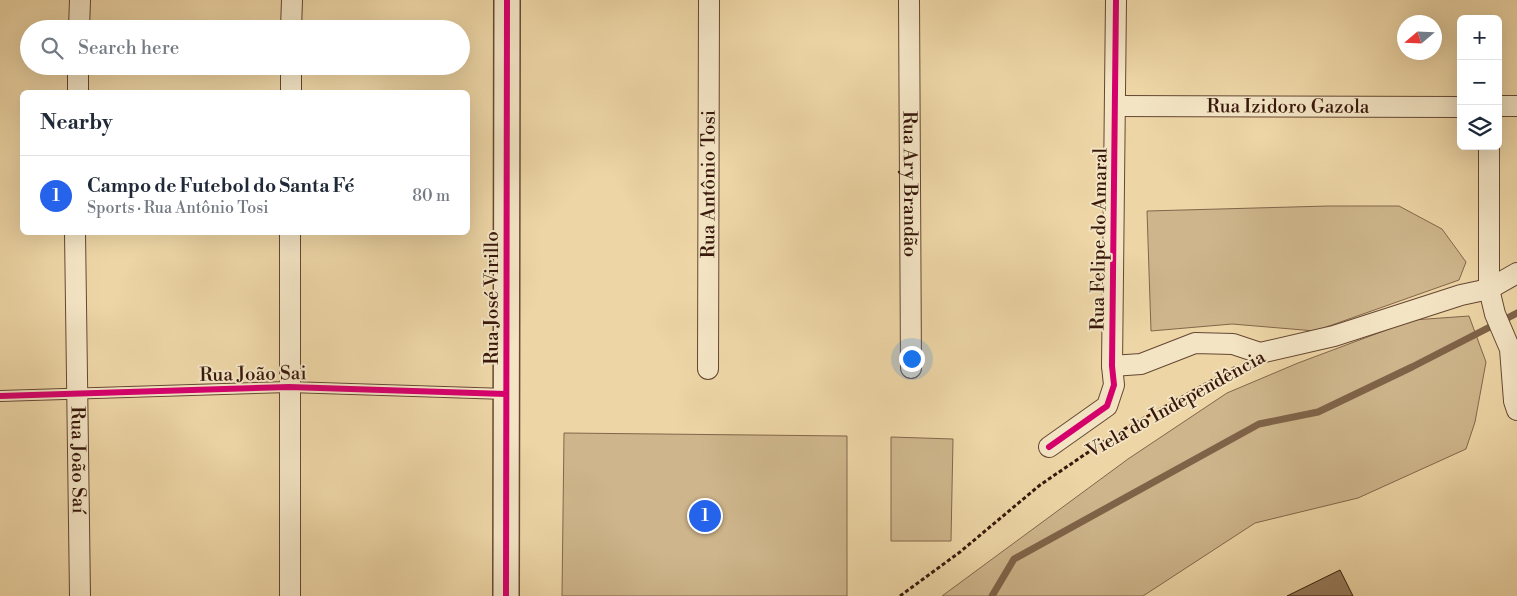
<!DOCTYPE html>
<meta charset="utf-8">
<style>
:root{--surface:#fff;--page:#f2f2f3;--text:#1f2937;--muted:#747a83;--line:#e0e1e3;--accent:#2563eb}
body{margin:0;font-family:"Libre Bodoni",serif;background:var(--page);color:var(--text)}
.controls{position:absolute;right:15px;top:15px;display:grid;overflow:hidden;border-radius:8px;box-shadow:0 5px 20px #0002}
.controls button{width:45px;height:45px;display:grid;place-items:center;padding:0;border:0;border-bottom:1px solid var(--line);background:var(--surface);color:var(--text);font:25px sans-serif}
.compass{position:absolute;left:1397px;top:15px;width:45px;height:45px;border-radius:50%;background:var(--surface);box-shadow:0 5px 20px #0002;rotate:251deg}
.you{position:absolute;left:911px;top:358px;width:18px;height:18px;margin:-12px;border:4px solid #fff;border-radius:50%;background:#1a73e8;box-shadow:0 0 0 8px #1a73e833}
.badge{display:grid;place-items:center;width:32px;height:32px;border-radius:50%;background:var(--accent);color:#fff;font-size:16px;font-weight:700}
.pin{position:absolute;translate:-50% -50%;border:2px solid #fff;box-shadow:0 1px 5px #0006}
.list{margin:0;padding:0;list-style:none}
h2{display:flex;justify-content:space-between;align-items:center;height:65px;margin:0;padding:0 20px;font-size:21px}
h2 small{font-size:16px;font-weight:400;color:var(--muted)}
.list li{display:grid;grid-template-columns:32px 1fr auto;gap:15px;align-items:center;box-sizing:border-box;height:80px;padding:0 20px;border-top:1px solid var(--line)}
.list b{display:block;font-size:19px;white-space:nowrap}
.list p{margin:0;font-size:16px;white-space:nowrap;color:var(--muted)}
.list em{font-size:16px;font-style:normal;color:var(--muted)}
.icon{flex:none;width:28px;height:28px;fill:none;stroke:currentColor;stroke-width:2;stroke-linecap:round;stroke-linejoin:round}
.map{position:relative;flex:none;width:1517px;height:596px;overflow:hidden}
.search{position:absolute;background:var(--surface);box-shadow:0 5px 20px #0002;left:20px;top:20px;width:450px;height:55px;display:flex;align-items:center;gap:12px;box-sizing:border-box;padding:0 18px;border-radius:28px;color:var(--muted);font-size:19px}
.panel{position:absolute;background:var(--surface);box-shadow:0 5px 20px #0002;left:20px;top:90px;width:450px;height:145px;border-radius:8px}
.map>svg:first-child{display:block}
</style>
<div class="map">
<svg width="1517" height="596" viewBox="0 0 1517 596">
<rect width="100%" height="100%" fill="#edd5a5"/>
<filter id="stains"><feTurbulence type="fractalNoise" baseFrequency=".004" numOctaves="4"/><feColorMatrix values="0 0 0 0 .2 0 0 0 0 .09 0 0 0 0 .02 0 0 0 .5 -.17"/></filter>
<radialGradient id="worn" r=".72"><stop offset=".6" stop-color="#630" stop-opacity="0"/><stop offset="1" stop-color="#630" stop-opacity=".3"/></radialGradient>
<!-- green -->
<path fill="#ceb58b" stroke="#83664b" d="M1328 206H1399L1442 229 1466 262 1459 280 1315 331 1232 324 1151 331 1147 211Z
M1469 316 1486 362 1475 422 1466 449 1358 498 1255 523 1143 596H942L1128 459 1227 393 1298 363 1413 320Z
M564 433 847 436V596H562Z
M891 437 953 439 951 541H891Z"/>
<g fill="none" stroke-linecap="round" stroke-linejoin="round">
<!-- stream -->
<path stroke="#7f6348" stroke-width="7" d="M992 596 1014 559 1259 424 1318 412 1412 367 1517 313"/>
</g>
<!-- building -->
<path fill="#967a5b" stroke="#38180b" d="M1340 570 1353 596H1287Z"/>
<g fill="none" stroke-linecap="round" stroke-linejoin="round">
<!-- service casing -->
<g stroke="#654732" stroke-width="12">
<path id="service" d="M0 396 289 387 506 394"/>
</g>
<!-- minor casing -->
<g stroke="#654732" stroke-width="22">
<g id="minor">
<path id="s1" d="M909 0 911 368"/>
<path d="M79 29 80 0"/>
<path d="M291 29 292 0"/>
<path d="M78 92V66"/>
<path d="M291 92V66"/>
<path id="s2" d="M1116 106 1461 107"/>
<path d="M1498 106H1517"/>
<path d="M1489 146V289L1495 314 1510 349 1514 401 1517 410"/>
<path id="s3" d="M75 232 80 596"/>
<path d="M1112 366 1141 364 1195 343 1233 344 1260 353 1334 336 1461 295 1489 289 1517 273"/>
<path id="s4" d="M708 369 709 0"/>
<path d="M1049 447 1107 406 1114 385 1112 366 1116 0"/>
<path d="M290 596V232"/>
</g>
</g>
<!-- tertiary casing -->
<g stroke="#654732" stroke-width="28">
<path id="tertiary" d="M506 596 507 0"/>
</g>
<!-- path -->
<path stroke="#38180b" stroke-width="3" stroke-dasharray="4 2.5" stroke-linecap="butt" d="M900 596 960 552 1040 485 1112 436 1236 367"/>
<!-- service -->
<use href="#service" stroke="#f3e4c4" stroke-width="10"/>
<!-- minor -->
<use href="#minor" stroke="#f3e4c4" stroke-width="20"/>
<!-- tertiary -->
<use href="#tertiary" stroke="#f3e4c4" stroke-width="25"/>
<!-- cycleway casing -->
<g stroke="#f3e4c4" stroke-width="9">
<path id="cycleway" d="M0 396 289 387 506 394
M1049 447 1107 406 1114 385 1112 366 1116 0
M506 596 507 0"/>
</g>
<!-- cycleway -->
<use href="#cycleway" stroke="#d6006c" stroke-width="6"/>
</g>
<g text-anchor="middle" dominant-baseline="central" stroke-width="4" stroke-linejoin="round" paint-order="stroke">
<!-- street labels -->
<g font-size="19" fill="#38180b" stroke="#f3e4c4">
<text stroke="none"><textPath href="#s2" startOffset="172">Rua Izidoro Gazola</textPath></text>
<text stroke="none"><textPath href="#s4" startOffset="185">Rua Antônio Tosi</textPath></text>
<text stroke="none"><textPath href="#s1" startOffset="184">Rua Ary Brandão</textPath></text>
<text transform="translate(1099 239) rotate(-89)">Rua Felipe do Amaral</text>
<text transform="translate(492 298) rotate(-90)">Rua José Virillo</text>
<text transform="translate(253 374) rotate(-1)">Rua João Sai</text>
<text transform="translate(1176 404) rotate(-29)">Viela do Independência</text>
<text stroke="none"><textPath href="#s3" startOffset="228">Rua João Saí</textPath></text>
</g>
</g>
<rect width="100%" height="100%" filter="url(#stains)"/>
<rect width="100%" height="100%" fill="url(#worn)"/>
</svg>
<div class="controls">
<button>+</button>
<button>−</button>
<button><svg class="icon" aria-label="layers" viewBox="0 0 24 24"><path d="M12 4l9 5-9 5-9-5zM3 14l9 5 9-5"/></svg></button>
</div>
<svg class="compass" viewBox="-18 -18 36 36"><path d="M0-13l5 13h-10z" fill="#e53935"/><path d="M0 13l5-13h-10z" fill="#747a83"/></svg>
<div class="you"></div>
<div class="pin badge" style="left:705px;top:516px">1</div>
<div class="search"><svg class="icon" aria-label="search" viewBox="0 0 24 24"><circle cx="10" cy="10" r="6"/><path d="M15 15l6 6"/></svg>Search here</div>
<section class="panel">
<h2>Nearby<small></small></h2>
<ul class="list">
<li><span class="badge">1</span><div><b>Campo de Futebol do Santa Fé</b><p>Sports · Rua Antônio Tosi</p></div><em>80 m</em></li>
</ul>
</section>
</div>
